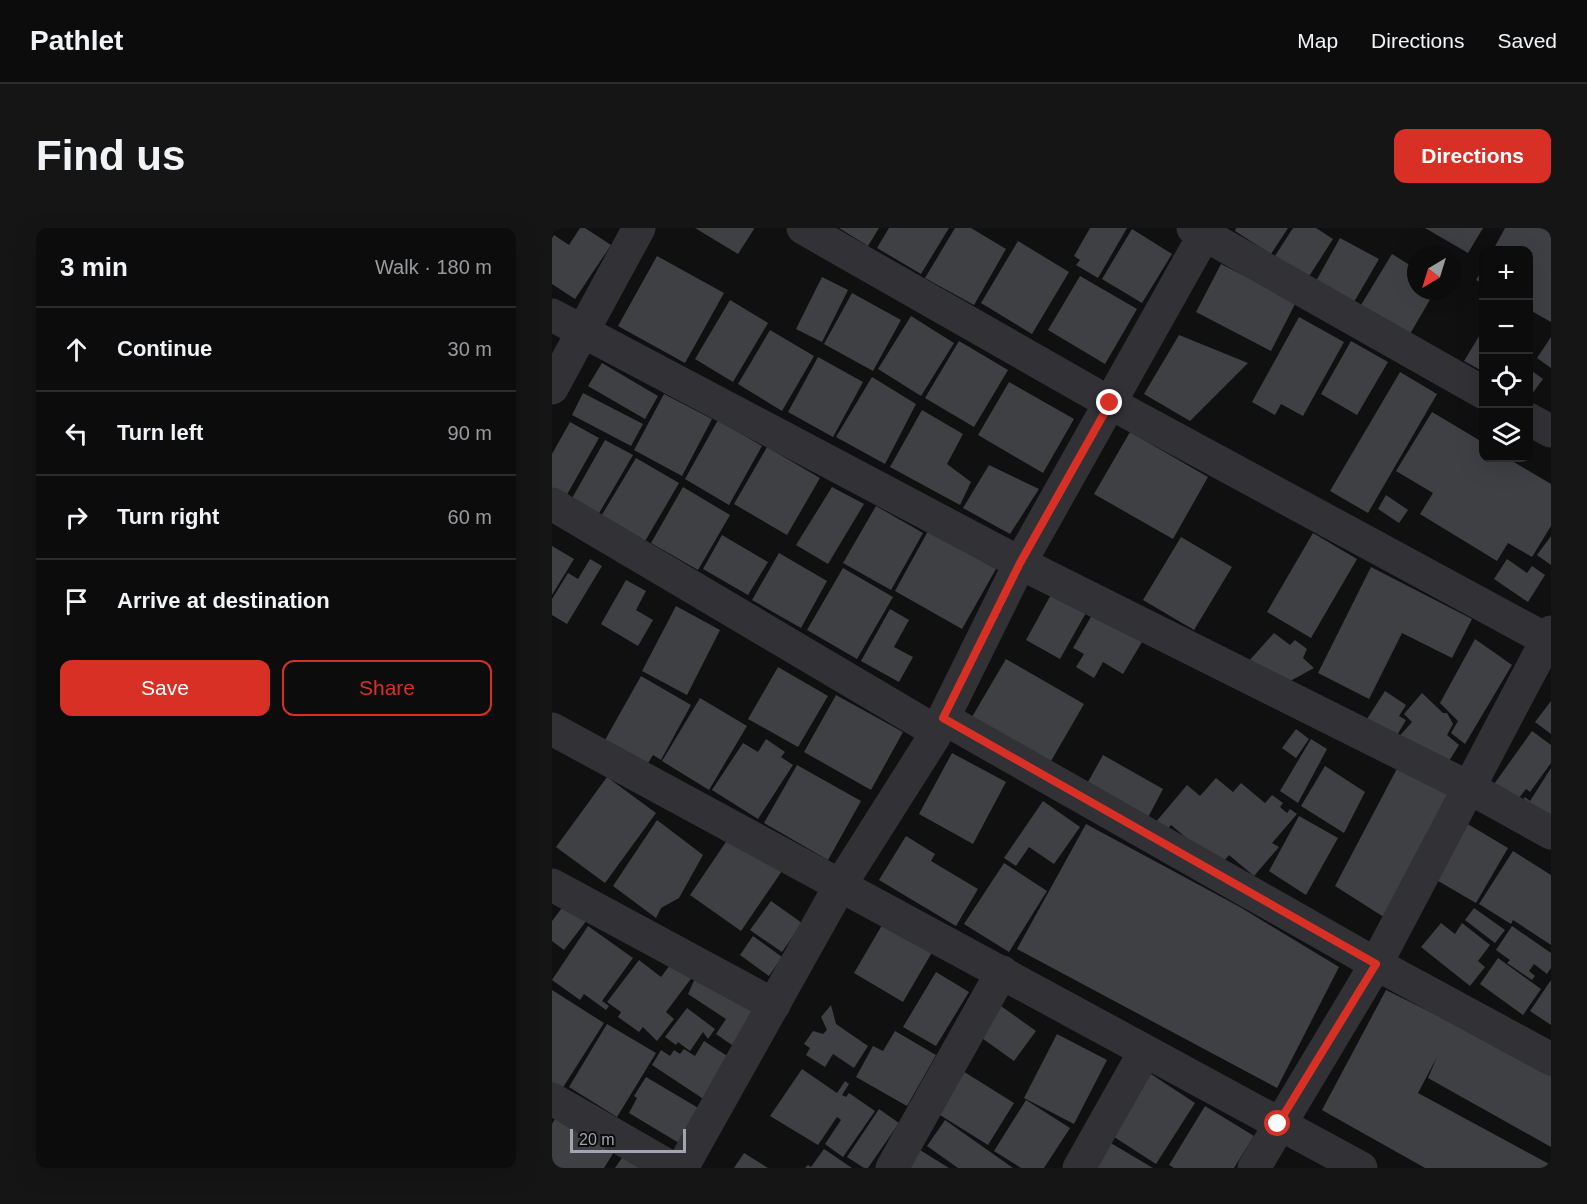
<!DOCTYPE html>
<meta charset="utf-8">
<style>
:root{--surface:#0c0c0d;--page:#151516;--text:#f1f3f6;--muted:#9a9b9d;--line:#2c2c2e;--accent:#d93025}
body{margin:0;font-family:Helvetica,sans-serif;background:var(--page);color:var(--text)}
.controls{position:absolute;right:18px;top:18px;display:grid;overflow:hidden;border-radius:12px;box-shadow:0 6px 24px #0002}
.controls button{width:54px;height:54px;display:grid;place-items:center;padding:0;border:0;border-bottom:2px solid var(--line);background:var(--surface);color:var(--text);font:30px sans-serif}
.compass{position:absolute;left:855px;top:18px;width:54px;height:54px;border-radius:50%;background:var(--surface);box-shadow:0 6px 24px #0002;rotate:218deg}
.scale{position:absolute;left:18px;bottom:15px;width:116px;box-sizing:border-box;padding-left:6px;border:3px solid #a2a5b1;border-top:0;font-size:16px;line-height:21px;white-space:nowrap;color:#a2a5b1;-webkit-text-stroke:4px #0b0b0c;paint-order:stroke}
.stop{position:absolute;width:18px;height:18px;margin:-14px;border:4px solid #d93025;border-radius:50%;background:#fff}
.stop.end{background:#d93025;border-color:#fff;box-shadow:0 2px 6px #0008}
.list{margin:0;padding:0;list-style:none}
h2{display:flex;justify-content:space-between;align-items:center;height:78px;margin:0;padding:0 24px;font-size:26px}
h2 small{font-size:20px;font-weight:400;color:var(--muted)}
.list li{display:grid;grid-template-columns:39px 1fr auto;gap:18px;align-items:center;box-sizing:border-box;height:84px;padding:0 24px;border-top:2px solid var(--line)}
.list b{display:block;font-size:22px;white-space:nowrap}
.list em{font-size:20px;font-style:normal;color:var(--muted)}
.actions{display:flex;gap:12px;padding:18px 24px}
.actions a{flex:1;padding:14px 0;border:2px solid var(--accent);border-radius:12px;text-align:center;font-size:21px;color:var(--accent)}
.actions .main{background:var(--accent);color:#fff}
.icon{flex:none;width:33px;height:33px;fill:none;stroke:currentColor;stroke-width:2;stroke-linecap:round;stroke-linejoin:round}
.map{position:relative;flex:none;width:999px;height:940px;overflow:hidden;border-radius:12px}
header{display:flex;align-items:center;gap:36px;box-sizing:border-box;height:84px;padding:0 30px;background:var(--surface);border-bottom:2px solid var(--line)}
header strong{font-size:28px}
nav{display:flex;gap:33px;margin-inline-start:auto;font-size:21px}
.intro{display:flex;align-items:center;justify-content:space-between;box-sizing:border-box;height:144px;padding:0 36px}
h1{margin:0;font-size:42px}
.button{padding:15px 27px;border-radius:12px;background:var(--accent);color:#fff;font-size:21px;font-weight:700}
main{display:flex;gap:36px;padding:0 36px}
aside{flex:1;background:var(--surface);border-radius:12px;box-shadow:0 6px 24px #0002}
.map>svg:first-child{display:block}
</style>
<header>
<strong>Pathlet</strong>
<nav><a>Map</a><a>Directions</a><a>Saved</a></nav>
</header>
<div class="intro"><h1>Find us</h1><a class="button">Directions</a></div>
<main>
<aside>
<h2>3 min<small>Walk · 180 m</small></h2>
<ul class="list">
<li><svg class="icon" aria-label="ahead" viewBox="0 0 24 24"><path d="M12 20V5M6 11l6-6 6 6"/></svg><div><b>Continue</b></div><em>30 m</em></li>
<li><svg class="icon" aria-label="left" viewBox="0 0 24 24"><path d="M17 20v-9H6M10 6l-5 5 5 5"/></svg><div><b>Turn left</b></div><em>90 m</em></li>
<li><svg class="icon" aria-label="right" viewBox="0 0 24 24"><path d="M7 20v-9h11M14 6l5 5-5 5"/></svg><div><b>Turn right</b></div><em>60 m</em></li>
<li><svg class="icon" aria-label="arrive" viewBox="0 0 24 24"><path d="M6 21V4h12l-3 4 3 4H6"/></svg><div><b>Arrive at destination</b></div></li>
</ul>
<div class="actions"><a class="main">Save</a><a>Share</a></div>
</aside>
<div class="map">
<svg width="999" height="940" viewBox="0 0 999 940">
<rect width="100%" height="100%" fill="#101011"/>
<!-- building -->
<path fill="#3f4044" d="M28 0H33L59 17 23 71 0 56V10L2 7 17 17Z
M143 0H201L202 1 186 26Z
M287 0H327L316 18Z
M337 0H397L369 46 325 20Z
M403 0H419L454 21 422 77 373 50Z
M538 0H575L546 50 524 37 528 32 522 28Z
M684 0H736L719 26 683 3Z
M741 0H764L781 11 756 50 723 28Z
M873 0H931L916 25Z
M953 0H999V94L976 81V22H941Z
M580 1 620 26 590 75 550 51Z
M788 10 827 31 802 74 764 53Z
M466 13 517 44 480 106 429 75Z
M840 26 864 41V63H883L858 106 809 77Z
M105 28 172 65 133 135 66 98Z
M669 36 744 74 719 123 644 84Z
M932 39V56L924 52Z
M528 48 585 81 553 136 496 102Z
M270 49 296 62 270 114 244 101Z
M300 65 349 92 321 143 272 116Z
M178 72 216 95 181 154 143 131Z
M359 88 402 115 369 168 326 141Z
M747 89 792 114 751 188 729 176 723 187 700 174Z
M932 100V144L912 133Z
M218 102 262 128 230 183 186 156Z
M627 107 696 135 638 193 592 166Z
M999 109V140L985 130Z
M407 113 456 142 422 199 373 170Z
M799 113 836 134 805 187 769 166Z
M266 129 311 154 281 209 236 184Z
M50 135 106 168 93 191 36 158Z
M980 143 991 151 980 166 976 164V147Z
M848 144 885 166 816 285 778 263Z
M320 149 364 176 333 236 284 209Z
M457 154 522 191 491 245 426 207Z
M31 165 91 196 79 218 20 187Z
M112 166 160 191 130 248 82 222Z
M370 182 411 206 395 236 419 254 408 277 338 239Z
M880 184 932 215V230H955L999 256V298L980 329 956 315 945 333 868 286 881 265 844 243Z
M166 192 210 218 177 277 133 251Z
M18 194 47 210 13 270 0 262V226Z
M578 204 656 249 621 311 542 266Z
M53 212 81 227 46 287 19 272Z
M215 219 268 250 235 307 182 276Z
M84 230 127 255 92 315 48 290Z
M437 237 487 261 458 306 411 280Z
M131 259 178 287 146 342 99 315Z
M280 259 312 276 276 336 244 317Z
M834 267 856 282 847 295 826 281Z
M324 278 371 305 339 362 291 335Z
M376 303 444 341 410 401 343 363Z
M761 305 805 331 759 410 715 384Z
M170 307 216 334 196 367 151 341Z
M999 308V337L985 327Z
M629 309 680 339 642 402 591 372Z
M0 318 22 331 0 367Z
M227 325 275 353 249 400 200 372Z
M38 331 50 338 15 396 0 387V371L16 345 26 351Z
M955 331 975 345 980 338 993 347 976 374 942 351Z
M819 339 920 391 900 430 850 405 817 471 766 445Z
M291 340 341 369 305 431 255 402Z
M74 352 94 363 84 382 101 392 86 418 49 396Z
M501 363 535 383 508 431 474 412Z
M124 378 168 402 135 467 90 443Z
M544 380 593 409 571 446 551 434 542 450 524 439 532 426 521 420Z
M338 381 357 392 342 419 361 429 347 454 309 433Z
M722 405 738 417 743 412 755 421 751 430 762 440 729 458 696 434Z
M923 411 960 437 913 516 899 505 906 493 888 475Z
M454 431 532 476 495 540 417 494Z
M226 439 276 468 246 519 196 491Z
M89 448 139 477 109 532 101 527 96 535 53 512Z
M833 463 854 477 847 488 854 492 844 509 811 497Z
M870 465 891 485H895L901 496 895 507 907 517 894 538 844 512 860 494 852 486Z
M284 467 351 504 319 562 252 524Z
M148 470 195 498 157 562 110 533Z
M999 473V506L983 494Z
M744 501 757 511 744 530 730 520Z
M980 503 999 517V535L978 564 974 561 963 575 940 559Z
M214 511 233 524 229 529 241 537 206 591 160 562 191 515 206 524Z
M759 511 775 521 746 575 728 563Z
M400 525 454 554 421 616 367 586Z
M551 527 611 561 592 597 531 563Z
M849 533 908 561 838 693 783 658Z
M245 537 309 573 276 632 212 595Z
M773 538 813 564 792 605 749 578Z
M999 540V594L967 578 973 569 978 573Z
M55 549 104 585 53 655 4 619Z
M664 550 681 564 689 555 713 575 720 567 731 575 728 579 735 585 738 581 745 586 720 615 727 619 702 648 677 627 668 638 619 597 614 603 603 595 635 557 648 568Z
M491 573 528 599 502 636 477 619 464 638 452 630Z
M747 588 786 610 754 667 717 643Z
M105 592 151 627 127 670 109 680 104 690 61 658Z
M914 595 956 620 924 675 881 650Z
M534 596 688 679 787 739 725 860 465 721Z
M180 605 232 640 189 703 138 667Z
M354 608 383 626 379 633 426 661 404 698 327 652Z
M961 623 999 647V717L961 692 959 696 927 676Z
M452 635 495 663 457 724 412 696Z
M219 673 250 695 230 724 198 702Z
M13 676 35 692 12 722 0 713V693Z
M922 680 953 702 943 715 913 692Z
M333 692 382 721 351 774 302 745Z
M889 695 903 706 910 695 938 717 926 733 933 739 918 758 869 719Z
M36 698 81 730 50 773 57 778 54 782 32 766 28 772 0 752Z
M960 698 999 725V740L995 746 982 736 977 743 983 748 980 752 955 735 958 732 944 722Z
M201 708 230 729 217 748 188 727Z
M946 730 989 761 971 787 928 756Z
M87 732 109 749 121 733 141 748 114 784 122 791 105 813 91 799 87 804 66 789 69 784 55 774Z
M384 744 417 764 384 818 351 799Z
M144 748 216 779 190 824 164 806 174 791 136 766Z
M999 752V797L978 783Z
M0 762 52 795 10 861 0 855Z
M834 762 999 844V919L876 850 885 829 866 865 999 937V940H873L770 882Z
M442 773 484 803 462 833 420 803Z
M279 777 284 796 316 818 302 840 281 826 273 839 254 827 258 820 252 816 261 803 271 806 275 802 269 789Z
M135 780 163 801 156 811 151 804 138 823 126 814 124 817 113 809Z
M55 796 104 825 65 889 17 859Z
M343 803 384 827 355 878 304 849 321 818 331 823Z
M505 806 555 832 522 896 472 870Z
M152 813 183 833 156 874 100 837 109 822 118 828 122 822 128 826 132 821 143 828Z
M406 840 462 875 436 917 380 882Z
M250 841 285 865 293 853 297 856 290 867 294 869 297 865 323 883 291 929 273 916 289 892 285 889 266 917 218 888Z
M599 846 643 875 604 936 559 907Z
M94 849 153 884 132 918 77 885 85 870 82 868Z
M474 872 518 900 492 940H469L442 923Z
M653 878 702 908 682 940H622L617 937Z
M9 881 67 916 52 940H0V896Z
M327 881 347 895 316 940H312L295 929Z
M393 892 461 940H406L375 918Z
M557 914 601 940H542Z
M272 921 300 940H253L256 937 259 939Z
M368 922 397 940H357Z
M192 925 216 940H182Z
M72 927 92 940H63Z"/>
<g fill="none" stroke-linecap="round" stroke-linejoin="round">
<!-- minor -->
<path stroke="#313136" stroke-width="33" d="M251 0 558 175 999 414
M641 0 932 165
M0 87 468 335 918 560 999 605
M0 160 87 0
M976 191 999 203
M0 276 385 504
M391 490 824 736 999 831
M0 501 809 940
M0 657 222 777
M0 871 120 940
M130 940 289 656 382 509 468 335 656 0
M340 940 450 744
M527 940 593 823
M702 940 824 736 999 404"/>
</g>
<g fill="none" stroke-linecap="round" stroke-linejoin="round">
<!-- route -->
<path stroke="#d93025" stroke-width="8" d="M558 175 468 335 391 490 824 736 726 896"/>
</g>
</svg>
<div class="controls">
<button>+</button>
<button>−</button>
<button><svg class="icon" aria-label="locate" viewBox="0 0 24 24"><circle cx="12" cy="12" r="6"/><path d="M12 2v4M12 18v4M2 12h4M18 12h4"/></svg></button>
<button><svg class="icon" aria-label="layers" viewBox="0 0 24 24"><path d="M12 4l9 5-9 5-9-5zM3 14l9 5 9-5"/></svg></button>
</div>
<svg class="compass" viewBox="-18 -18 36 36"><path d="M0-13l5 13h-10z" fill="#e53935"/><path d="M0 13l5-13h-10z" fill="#9a9b9d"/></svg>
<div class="scale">20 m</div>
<div class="stop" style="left:726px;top:896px"></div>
<div class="stop end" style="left:558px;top:175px"></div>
</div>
</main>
